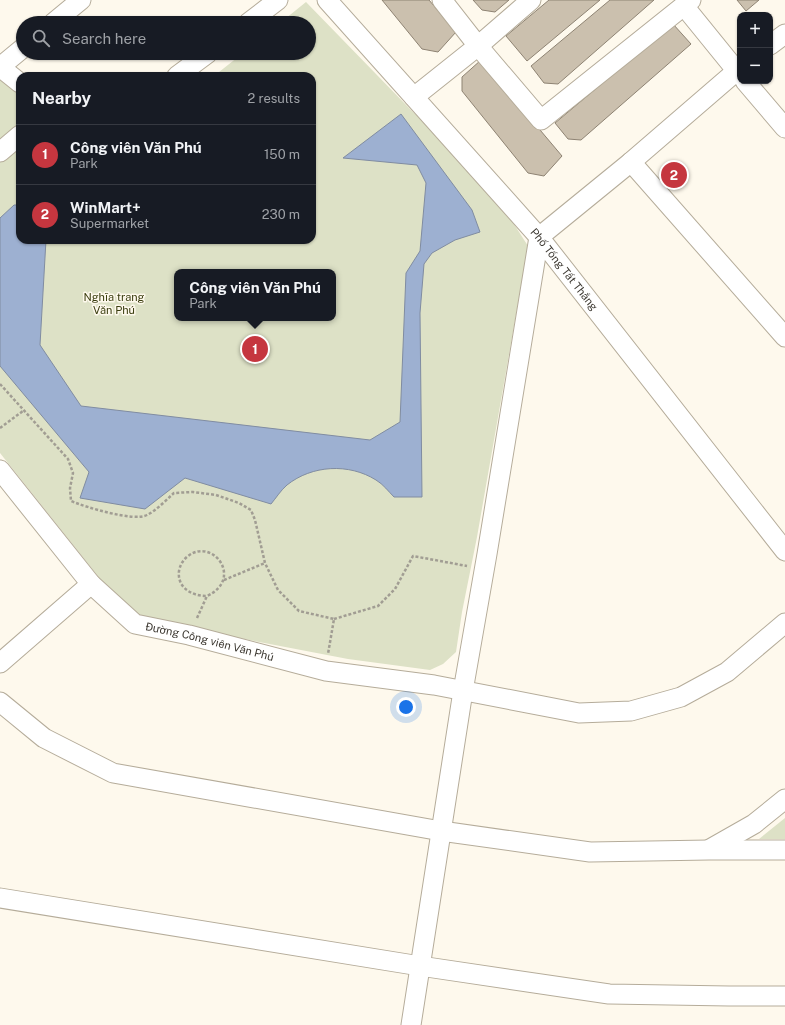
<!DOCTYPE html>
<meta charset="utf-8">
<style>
:root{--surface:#171b24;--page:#242831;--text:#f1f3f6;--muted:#9ea1a6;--line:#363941;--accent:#c5363f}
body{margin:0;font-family:"Public Sans",sans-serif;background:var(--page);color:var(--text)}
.controls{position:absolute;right:12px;top:12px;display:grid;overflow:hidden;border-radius:8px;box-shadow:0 1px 3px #0004}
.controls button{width:36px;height:36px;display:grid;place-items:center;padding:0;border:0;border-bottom:1px solid var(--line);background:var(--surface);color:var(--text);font:20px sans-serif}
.you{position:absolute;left:406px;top:707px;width:14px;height:14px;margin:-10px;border:3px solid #fff;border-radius:50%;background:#1a73e8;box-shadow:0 0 0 6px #1a73e833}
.badge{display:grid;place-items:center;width:26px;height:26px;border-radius:50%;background:var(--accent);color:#fff;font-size:13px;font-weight:700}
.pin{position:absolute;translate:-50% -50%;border:2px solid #fff;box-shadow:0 1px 4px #0006}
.popup{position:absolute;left:174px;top:269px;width:162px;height:52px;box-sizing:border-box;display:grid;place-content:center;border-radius:8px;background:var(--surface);filter:drop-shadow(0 1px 3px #0005);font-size:13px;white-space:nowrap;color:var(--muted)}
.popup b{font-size:15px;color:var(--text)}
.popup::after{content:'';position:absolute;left:50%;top:100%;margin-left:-8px;border:8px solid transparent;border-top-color:var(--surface)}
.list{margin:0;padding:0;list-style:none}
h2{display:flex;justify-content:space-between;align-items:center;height:52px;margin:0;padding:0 16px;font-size:17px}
h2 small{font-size:13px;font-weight:400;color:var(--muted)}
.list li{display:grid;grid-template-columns:26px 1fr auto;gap:12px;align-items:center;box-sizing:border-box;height:60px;padding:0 16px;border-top:1px solid var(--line)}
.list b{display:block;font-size:15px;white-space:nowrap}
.list p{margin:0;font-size:13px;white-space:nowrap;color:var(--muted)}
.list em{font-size:13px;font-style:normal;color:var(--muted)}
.icon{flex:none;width:22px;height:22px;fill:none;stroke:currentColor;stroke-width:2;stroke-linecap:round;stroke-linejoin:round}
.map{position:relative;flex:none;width:785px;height:1025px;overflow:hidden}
.search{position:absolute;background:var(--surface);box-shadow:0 1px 3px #0004;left:16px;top:16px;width:300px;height:44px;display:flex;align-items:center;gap:10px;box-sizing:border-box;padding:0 14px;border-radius:22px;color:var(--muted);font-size:15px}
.panel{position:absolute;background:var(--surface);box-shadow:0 1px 3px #0004;left:16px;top:72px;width:300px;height:172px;border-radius:12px}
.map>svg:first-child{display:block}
</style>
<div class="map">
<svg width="785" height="1025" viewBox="0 0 785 1025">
<rect width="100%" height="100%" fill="#fef9ed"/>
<!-- green -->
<path fill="#dde1c6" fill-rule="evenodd" d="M306 2 411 110 487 182 528 246 477 537 462 612 456 652 443 664 430 670 348 659 145 620 101 580 0 453V74L20 88V240H312V76H214L243 53H309V23H280ZM177 272H333V318H177Z
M785 818V839H759Z"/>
<!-- water -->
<path fill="#9db0d1" stroke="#808ca1" d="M401 114 472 210 480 232 455 240 432 253 424 264 420 313 422 497H394C389 492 383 484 376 480 349 463 312 465 287 485 281 490 276 498 271 504L185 478 145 509 80 498 89 472 0 366V218L14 205H20V240H46L40 345 81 406 370 440 400 422 406 273 420 251 426 183 417 165 343 158Z"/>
<!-- building -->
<path fill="#cbc0ae" stroke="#8e8373" d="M382 0H429L456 32 438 52 422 49Z
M473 0H509L495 12 482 10Z
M549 0H600L527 61 506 36Z
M610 0H654L558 84 544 83 531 66Z
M737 0H759L746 11Z
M673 24 691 44 581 140 568 139 555 123Z
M481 60 562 156 544 176 528 173 462 91V77Z"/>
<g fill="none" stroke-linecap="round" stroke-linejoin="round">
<!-- minor casing -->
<g stroke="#b5ac9a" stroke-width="21">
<g id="minor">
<path id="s1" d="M327 0 539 237 785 551"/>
<path d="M442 0 478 46 541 120 691 0"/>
<path d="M684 6 740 75"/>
<path d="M53 23 81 0"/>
<path d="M248 23 278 0"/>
<path d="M770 45 785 34"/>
<path d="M0 67 23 48"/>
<path d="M0 67 20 83"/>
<path d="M177 76 208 53"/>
<path d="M745 81 785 128"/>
<path d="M414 97 478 46 531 0"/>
<path d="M0 152 20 135"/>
<path d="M631 162 785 337"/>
<path id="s2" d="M0 470 91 584 135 624 189 635 326 671 434 685 579 713 631 711 681 697 727 672 785 623"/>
<path d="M0 663 91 584"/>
<path d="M0 702 44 738 113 773 441 831 590 852 709 850H785"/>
<path d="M710 849 754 824 785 799"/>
<path d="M0 898 420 966 609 994 729 996H785"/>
<path d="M411 1025 463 691 487 554 539 237 631 162 740 68"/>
</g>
</g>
<!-- path -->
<path stroke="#a19d93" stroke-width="2.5" stroke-dasharray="3 2" stroke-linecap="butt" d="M0 384 68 459 73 473 70 488 71 501C85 507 134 522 147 515 157 510 166 500 174 493L193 492 216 495 239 503 251 510 255 520 265 563 278 590 299 611 334 619 328 654
M0 428 23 411
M224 580 265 563
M197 618 207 596C244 579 213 537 188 556 183 560 180 565 179 571 177 588 192 596 207 596
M334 619 378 606 395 589 413 556 467 566"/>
<!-- minor -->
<use href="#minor" stroke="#fff" stroke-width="19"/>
</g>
<g text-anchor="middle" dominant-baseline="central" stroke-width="3" stroke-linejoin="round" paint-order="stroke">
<!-- street labels -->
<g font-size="11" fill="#3d3932" stroke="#fef9ed">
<text stroke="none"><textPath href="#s1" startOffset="359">Phố Tống Tất Thắng</textPath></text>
<text stroke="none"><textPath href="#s2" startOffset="282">Đường Công viên Văn Phú</textPath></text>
</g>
<!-- park labels -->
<g font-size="11" fill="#3a3d0f" stroke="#fef9ed">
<text x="114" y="297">Nghĩa trang<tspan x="114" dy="13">Văn Phú</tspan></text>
</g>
</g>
</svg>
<div class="controls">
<button>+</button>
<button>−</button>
</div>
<div class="you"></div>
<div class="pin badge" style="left:255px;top:349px">1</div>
<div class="popup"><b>Công viên Văn Phú</b>Park</div>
<div class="pin badge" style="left:674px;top:175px">2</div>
<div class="search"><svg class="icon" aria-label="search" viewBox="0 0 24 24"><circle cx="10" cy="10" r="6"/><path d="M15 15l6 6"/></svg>Search here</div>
<section class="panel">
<h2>Nearby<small>2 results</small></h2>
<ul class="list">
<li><span class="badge">1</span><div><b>Công viên Văn Phú</b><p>Park</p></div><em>150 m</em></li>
<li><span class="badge">2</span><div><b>WinMart+</b><p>Supermarket</p></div><em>230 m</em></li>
</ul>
</section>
</div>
